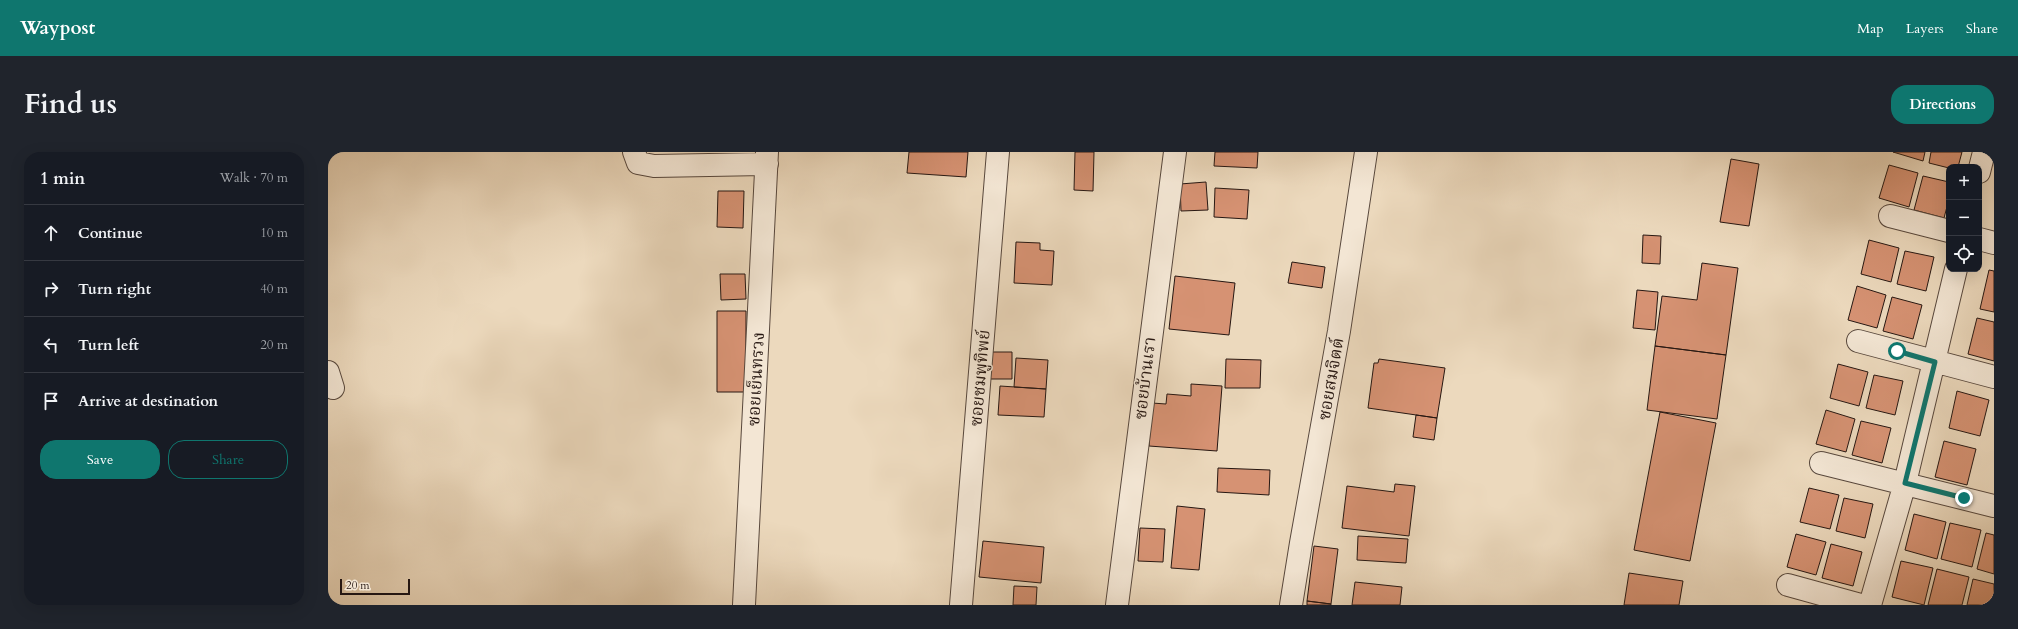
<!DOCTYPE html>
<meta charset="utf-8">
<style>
:root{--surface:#171b24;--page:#20242c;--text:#f1f3f6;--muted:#9ea1a6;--line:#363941;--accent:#0f766e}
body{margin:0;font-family:Cardo,"Noto Serif Thai",serif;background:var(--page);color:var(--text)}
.controls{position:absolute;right:12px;top:12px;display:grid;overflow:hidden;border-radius:8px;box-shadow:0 4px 16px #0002}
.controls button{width:36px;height:36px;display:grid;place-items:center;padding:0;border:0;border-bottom:1px solid var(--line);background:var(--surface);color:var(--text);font:20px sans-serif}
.scale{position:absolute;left:12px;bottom:10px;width:70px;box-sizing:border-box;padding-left:4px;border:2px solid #261712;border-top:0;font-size:11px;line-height:14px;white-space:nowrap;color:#261712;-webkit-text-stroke:3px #f3e6d4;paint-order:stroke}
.stop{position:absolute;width:12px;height:12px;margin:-9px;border:3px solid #0f766e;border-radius:50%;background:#fff}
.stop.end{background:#0f766e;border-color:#fff;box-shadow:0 1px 4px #0008}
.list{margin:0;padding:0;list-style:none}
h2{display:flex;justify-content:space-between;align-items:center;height:52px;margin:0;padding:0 16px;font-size:17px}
h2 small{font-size:13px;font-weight:400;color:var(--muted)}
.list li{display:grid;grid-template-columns:26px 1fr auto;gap:12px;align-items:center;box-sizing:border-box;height:56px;padding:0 16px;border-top:1px solid var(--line)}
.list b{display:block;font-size:15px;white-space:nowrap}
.list em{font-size:13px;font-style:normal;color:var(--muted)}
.actions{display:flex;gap:8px;padding:12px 16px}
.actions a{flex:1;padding:9px 0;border:1px solid var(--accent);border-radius:16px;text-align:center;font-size:14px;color:var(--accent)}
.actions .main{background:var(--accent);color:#fff}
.icon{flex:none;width:22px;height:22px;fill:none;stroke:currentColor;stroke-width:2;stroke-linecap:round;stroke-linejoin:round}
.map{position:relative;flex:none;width:1666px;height:453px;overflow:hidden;border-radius:16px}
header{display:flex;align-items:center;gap:24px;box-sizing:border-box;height:56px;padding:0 20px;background:var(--accent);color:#fff}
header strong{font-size:19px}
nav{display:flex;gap:22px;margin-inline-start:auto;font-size:14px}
.intro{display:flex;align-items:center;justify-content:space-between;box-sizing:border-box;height:96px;padding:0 24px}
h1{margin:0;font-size:28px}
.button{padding:10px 18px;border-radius:16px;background:var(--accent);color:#fff;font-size:14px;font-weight:700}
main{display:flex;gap:24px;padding:0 24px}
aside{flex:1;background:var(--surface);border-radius:16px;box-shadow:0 4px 16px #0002}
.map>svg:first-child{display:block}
</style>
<header>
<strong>Waypost</strong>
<nav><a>Map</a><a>Layers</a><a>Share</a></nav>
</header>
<div class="intro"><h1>Find us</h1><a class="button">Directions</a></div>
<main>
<aside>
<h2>1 min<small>Walk · 70 m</small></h2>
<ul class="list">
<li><svg class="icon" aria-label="ahead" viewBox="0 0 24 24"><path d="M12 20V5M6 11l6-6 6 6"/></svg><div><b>Continue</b></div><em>10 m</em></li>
<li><svg class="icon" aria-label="right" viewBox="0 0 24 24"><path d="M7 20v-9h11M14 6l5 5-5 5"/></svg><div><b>Turn right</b></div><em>40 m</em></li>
<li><svg class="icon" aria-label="left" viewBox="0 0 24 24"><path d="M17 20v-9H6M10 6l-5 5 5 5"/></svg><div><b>Turn left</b></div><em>20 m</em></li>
<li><svg class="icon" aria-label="arrive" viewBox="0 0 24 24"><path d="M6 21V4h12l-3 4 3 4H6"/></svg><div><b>Arrive at destination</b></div></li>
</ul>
<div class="actions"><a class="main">Save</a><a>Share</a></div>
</aside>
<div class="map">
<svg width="1666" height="453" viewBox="0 0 1666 453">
<rect width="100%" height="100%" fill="#ecd9bd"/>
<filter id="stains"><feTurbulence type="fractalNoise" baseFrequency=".005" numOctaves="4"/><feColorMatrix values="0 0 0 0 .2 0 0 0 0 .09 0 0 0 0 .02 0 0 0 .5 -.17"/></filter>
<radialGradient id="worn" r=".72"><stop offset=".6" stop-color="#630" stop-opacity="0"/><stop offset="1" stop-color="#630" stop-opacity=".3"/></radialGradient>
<!-- building -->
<path fill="#d69273" stroke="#261712" d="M581 0H640L638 25 579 21Z
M747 0H766L765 39 746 38Z
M887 0H930L929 16 886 14Z
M1565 0H1597L1595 9Z
M1603 0H1634L1630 15 1621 16 1601 11Z
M1403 7 1431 12 1421 74 1392 70Z
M1561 13 1590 21 1581 55 1551 46Z
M1595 24 1621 30V47L1616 66 1586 58Z
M878 30 880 58 853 59 852 32Z
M887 36 921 38 919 67 886 65Z
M390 39H416L415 76 389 75Z
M1315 83 1333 84 1332 112 1314 111Z
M1541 88 1571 96 1563 130 1533 122Z
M688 90 712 91V98L726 99 724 133 686 131Z
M1577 99 1606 105 1598 139 1569 132Z
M964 110 997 115 994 136 960 131Z
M1374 111 1410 116 1398 203 1327 194 1334 144 1369 148Z
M1661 118 1666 119V160L1652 157Z
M392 122H417L418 147 393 148Z
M847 124 907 131 901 183 841 177Z
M1529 134 1558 143 1549 176 1520 168Z
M1309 138 1330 140 1327 178 1305 176Z
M1564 145 1594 153 1585 187 1555 179Z
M389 159H418V240H389Z
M1649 166 1666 170V209L1640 202Z
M1327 194 1398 203 1389 267 1319 258Z
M662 200H684V227H662Z
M688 206 720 208 718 237 686 235Z
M898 207 933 208 932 236H897Z
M1051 207 1117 216 1109 266 1040 256 1046 211H1050Z
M1510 212 1540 220 1531 254 1502 246Z
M1546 223 1575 229 1567 263 1538 256Z
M863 232 894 234 889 299 821 294 824 251 838 252 839 242 863 244Z
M672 234 718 237 716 265 670 263Z
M1629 239 1661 248 1652 284 1621 276Z
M1498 258 1527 267 1518 300 1488 292Z
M1332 260 1388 271 1362 409 1306 398Z
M1088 263 1109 266 1106 288 1085 285Z
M1533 269 1563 276 1554 311 1524 303Z
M1616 289 1648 297 1639 333 1607 325Z
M890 316 942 318 941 343 889 340Z
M1067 332 1087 334 1081 384 1014 376 1019 334 1066 340Z
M1481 336 1511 343 1502 377 1472 370Z
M1516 346 1545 352 1537 386 1508 379Z
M849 354 877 357 871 418 843 416Z
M1586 362 1618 370 1609 407 1577 398Z
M1622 371 1653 378 1644 415 1613 407Z
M812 376 837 377 835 410 810 409Z
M1658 381 1666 383V422L1649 417Z
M1468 382 1498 390 1488 423 1459 415Z
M1030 384 1080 387 1078 411 1029 408Z
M655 389 716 395 713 431 651 425Z
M1503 392 1534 400 1525 434 1494 426Z
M986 394 1010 397 1003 452 979 449Z
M1573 409 1605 416 1596 453 1564 445Z
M1609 417 1641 425 1634 453H1600Z
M1301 421 1355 429 1351 453H1296Z
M1645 427 1666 432V453H1639Z
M1027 430 1074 435 1072 453H1024Z
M686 434 709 435 708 453H685Z
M979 449 1003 452V453H979Z"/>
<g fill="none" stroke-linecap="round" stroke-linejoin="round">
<!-- minor casing -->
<g stroke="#58483d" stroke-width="24">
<path id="minor" d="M306 0 310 11 326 14 439 12
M1651 20 1656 0
M1562 64 1621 79
M1651 87 1666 91
M1530 189 1666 225
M0 220 5 236
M1493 311 1666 354
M1460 433 1533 453
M416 453 439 0
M633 453 670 0
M789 453 847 0
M963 453 973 391 1011 179 1038 0
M1542 453 1577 331 1628 117"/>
</g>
<!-- minor -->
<use href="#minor" stroke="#f3e6d4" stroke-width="22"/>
</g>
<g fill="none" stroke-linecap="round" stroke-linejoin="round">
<!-- route -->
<path stroke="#0f766e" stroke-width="5" d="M1569 199 1607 210 1577 331 1636 346"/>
</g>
<g text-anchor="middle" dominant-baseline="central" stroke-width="3" stroke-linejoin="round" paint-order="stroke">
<!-- street labels -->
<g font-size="17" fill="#261712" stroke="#f3e6d4">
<text transform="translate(652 226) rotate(-85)">ซอยชมพูทิพย์</text>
<text transform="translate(817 226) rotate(-83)">ซอยบ้านเรา</text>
<text transform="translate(428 227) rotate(-87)">ซอยเย็นทรวง</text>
<text transform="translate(1003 227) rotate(-80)">ซอยสมจิตต์</text>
</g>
</g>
<rect width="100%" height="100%" filter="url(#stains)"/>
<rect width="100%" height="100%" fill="url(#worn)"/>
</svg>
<div class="controls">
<button>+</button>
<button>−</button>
<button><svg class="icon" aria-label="locate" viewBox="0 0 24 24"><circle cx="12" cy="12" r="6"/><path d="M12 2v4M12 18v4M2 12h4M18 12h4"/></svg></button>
</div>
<div class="scale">20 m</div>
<div class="stop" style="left:1569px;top:199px"></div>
<div class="stop end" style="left:1636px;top:346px"></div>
</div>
</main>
